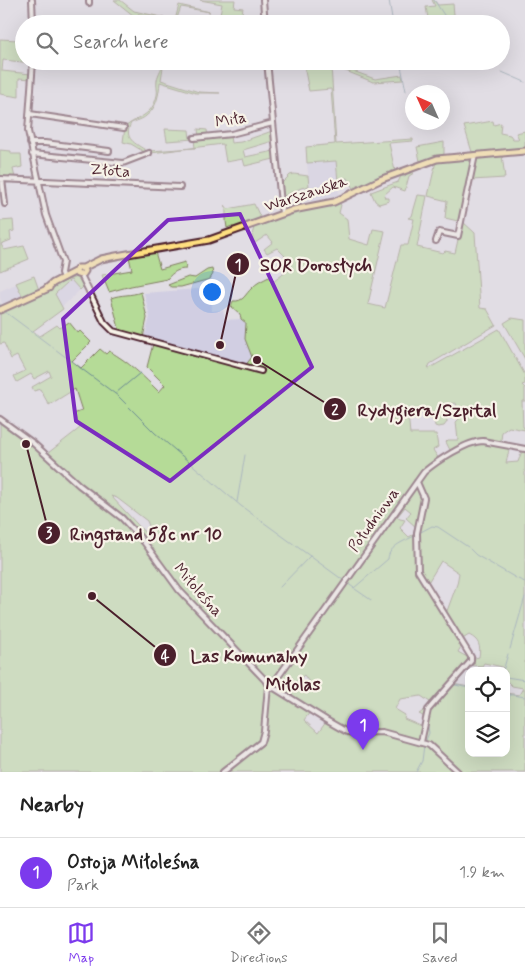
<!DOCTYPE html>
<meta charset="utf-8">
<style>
:root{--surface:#fff;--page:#f6f6f6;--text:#222;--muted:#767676;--line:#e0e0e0;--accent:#7c3aed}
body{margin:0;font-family:Mynerve,sans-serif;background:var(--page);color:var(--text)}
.controls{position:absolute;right:15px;bottom:15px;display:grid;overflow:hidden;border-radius:10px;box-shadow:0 5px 20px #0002}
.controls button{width:45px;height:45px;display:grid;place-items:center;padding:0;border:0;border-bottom:1px solid var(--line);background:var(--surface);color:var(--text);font:25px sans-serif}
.compass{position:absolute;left:405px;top:85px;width:45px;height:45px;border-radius:50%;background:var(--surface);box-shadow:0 5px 20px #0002;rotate:315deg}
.you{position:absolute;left:211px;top:291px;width:18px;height:18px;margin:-12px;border:4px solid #fff;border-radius:50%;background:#1a73e8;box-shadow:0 0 0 8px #1a73e833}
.badge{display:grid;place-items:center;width:32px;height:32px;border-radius:50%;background:var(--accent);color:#fff;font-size:16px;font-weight:700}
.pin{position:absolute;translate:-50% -41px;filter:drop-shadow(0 1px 2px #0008)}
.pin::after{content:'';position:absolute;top:26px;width:18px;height:15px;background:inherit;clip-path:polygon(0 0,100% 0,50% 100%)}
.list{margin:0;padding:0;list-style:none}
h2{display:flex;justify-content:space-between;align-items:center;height:65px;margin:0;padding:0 20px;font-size:21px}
h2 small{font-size:16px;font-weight:400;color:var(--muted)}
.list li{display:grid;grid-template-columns:32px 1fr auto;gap:15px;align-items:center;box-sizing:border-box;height:70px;padding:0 20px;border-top:1px solid var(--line)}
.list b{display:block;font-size:19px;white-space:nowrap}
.list p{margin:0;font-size:16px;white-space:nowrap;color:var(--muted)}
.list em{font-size:16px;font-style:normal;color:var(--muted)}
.icon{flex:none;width:28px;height:28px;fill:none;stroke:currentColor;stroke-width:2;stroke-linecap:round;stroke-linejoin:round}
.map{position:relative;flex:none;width:525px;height:772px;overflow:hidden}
.search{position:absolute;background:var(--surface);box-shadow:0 5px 20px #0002;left:15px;right:15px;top:15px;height:55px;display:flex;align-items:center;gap:12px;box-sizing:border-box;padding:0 18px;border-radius:28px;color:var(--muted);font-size:19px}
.sheet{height:135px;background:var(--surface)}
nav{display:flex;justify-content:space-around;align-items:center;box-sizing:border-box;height:70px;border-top:1px solid var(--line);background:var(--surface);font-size:14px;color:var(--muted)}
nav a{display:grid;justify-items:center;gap:2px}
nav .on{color:var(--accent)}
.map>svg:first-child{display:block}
</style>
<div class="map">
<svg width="525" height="772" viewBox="0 0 525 772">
<rect width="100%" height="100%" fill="#e1dde4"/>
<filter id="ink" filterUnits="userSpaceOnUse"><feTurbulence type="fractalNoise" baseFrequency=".02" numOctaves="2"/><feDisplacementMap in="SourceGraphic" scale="10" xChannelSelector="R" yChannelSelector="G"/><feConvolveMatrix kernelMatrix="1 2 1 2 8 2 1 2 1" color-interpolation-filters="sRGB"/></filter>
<g filter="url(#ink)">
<!-- built -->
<path fill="#d1cee2" d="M336 161 339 197 311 203 307 163Z
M71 280 80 290 62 307 55 294Z
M16 284 23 297 3 305 0 298V291Z
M211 288 212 311 223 310 225 320 241 319 246 323 245 339 253 357 246 365 144 338 150 317 144 293Z"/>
<!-- green -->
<path fill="#b5db97" stroke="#807d61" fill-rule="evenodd" d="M114 0H120L134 11 175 20 179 5 210 12 181 7 176 21 138 14 149 24H144Z
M200 0H235L234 7 243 8 241 18 220 14 222 4Z
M432 0H434L438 5 453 4 455 24H429L426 7 435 6Z
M0 39 18 40V48H24V61H32V63L3 60 2 71 31 74V79L19 78V97L0 94Z
M163 61H164L161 80 199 92 220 93H196L160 82C159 94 157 108 146 116 143 119 136 121 131 123 123 139 135 143 147 151L146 153 131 144 123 142 125 127C138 116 152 117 157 95 158 91 156 85 157 80 158 73 163 68 163 61Z
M303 61H325L375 79 402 75 403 80 373 82 331 65 336 144 413 139V141L389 143 395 171 354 190 347 178 338 181 336 161 307 163 306 147 335 144 331 89 309 91Z
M493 121 494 125 501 123 500 133 510 135 513 139H519L516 133 525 131V149L472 152 464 126Z
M165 129 189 130 190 139 199 138 198 129 207 130 208 137 230 136 231 143 241 142 272 131 273 141 243 150 245 157 274 151V159L245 166 243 159 226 162 223 144 151 153 150 151 195 148 194 139 167 141Z
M444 142V154L420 161 417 147Z
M0 150 11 151V154H21L22 167 13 169 15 178H0Z
M502 155 505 178 472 180 462 221 475 233 480 308 487 309 496 325 430 364 428 369 499 329 525 375V384L522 385 525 388V401H522L523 427 525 428V430L509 427 502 432 501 440 509 443 510 446 506 463 518 462 523 448H525V772H0V417L48 453 80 428 73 414 82 411 75 389 49 405 40 389 34 391 32 387 51 376 49 371 34 379 31 374 17 382 14 376 25 371 17 356 11 359 4 343 0 344V312L47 292 58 284 76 277 82 279 85 285 80 290 71 280 69 281 55 294 63 309 33 331 40 336 57 325 60 328 69 322 78 333 80 331 91 342 72 361 81 368 100 349 106 354 109 351C129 362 143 376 159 392L165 385 147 367 153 344 244 367 252 357 245 339 246 323 241 319 240 314 231 306 233 301C244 302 245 294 252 288 256 283 263 280 269 277L273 282 292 267 286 257 277 248 267 253 264 249 273 242 267 235 255 243 252 236 254 227 285 215 339 203 341 205 339 213 347 219 349 239 369 245 373 229 385 231 368 304 385 308 401 245H408L414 219 408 218 412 216 418 195 427 196 417 247 443 253 445 251 455 253 462 222 445 218 447 201 428 196 436 161ZM456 403 459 419 456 422 458 440H448L446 442 451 452 439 459 433 450 438 447 436 434H410L408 413H428L429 418 434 420 435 426 438 427 444 426 447 422 446 404ZM111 496 117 498 147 521 151 531 149 537ZM405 507 411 512 406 518 417 528 416 533 409 537 400 528 405 520 400 519 397 517ZM441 561 459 573 457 584 447 611 427 584ZM469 635C479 640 481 646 479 657L471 659 458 652 463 643 461 640ZM484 663 503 667 502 671H506V680L512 686 523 688 519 695 506 693V753H469V687L453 684 471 665 482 666ZM304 675 309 682 305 686V688L301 691 295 689 290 695 329 718 318 733 304 720 310 712 288 697 293 689V684ZM421 696 430 702 426 709 419 714 423 716V727L404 719 405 715 395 709 400 699Z
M407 172 414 173 409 176 405 191 393 187 384 195 385 198H389V201L379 204 375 201 371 192 398 182 401 176 405 177 406 174H403Z
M294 174 308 176 309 186 301 188 281 198 280 185 290 175Z
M254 204 261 219 233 229 232 226 227 228C225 220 227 213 225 205L228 209Z
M13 220 14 231 10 232 11 240 1 244 4 250 24 246 29 259 0 271V221Z
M155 252 160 269 185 262 186 269C178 269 173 272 167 279L131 286 109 292 102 275 132 270 129 257Z
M212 269 213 274 210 279 181 287H171L168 285 188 277 195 278 207 270Z
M34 276 39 290 23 297 16 283Z
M141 292 147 318 143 338 120 332 111 298C121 294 131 296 141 292Z
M512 318 525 320V359L504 323Z"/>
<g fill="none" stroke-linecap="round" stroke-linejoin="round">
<!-- stream -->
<path stroke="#6b8a93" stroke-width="1" d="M389 0 393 24
M434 0 450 24
M400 61 406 91
M502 72 525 82
M0 304 1 306
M4 311 118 396 155 433 241 506 354 588 388 559C389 545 406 541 416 535
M116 393 140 373
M237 502 245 455
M419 533 432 526 438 527 468 547
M470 549 476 555 516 578
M518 579 525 582
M280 587 310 556
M355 589 371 600
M510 649 525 597
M503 671 508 654
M506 677 525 680
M450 687 455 685 469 688
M506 694 525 697
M506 711 510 695
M416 772 422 761 424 745 429 733 427 720"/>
<!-- minor casing -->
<g stroke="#4a1f2b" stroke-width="8">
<path id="minor" d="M32 0 33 24
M89 0V3
M263 0 265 24
M33 61 28 131 46 215 63 262 61 273 63 278
M267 61 282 214
M30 114 124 128
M194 138 231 134 273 123
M30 143H45L109 151
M32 154 123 163 149 153
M0 179 180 187
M2 179 5 204
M436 241 439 232 458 236 475 155
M81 275 104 322 113 331 261 371
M0 419 33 443 79 485 122 518 144 542 179 590 265 680 269 687 277 689
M417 482 424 498 417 533 418 571 471 657V661L428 710 421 742
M273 684 424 472C437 461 467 441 483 441L525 449
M276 689 326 720 347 732 355 733 382 732 429 745 458 772
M223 772 261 742 264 731 268 686"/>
</g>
<!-- major casing -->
<g stroke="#4a1f2b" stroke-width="9">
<path id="major" d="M77 274 80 275 83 274 85 271 83 268
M46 289 53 283 76 271 78 268H83L101 259 116 256 209 240 293 210 334 202 382 179 437 159 525 151
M0 310 49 288"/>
</g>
<!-- minor -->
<use href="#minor" stroke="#f7f3e8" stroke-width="4"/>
<!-- major -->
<use href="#major" stroke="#fedf80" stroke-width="5"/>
</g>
</g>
<!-- marked area -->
<path d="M0 0H525V772H0ZM240 214 312 367 170 481 76 421 63 319 168 220Z" fill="#e1dde4" fill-opacity=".55" fill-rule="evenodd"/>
<path fill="none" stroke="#7b2cbf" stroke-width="4" stroke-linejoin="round" d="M240 214 312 367 170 481 76 421 63 319 168 220Z"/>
<g text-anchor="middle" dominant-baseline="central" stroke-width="4.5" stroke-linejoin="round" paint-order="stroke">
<!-- street labels -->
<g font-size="16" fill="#4a1f2b" stroke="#f7f3e8">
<text transform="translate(231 120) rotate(-10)">Miła</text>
<text transform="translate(110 171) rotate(4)">Złota</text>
<text transform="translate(306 194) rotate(-18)">Warszawska</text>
<text transform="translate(374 520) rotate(-54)">Południowa</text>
<text transform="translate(198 590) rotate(49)">Miłoleśna</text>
</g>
<!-- neighbourhood labels -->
<g font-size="18" font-weight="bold" fill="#4a1f2b" stroke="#f7f3e8">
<text x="293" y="685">Miłolas</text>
</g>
</g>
<!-- callouts -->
<path fill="none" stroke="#4a1f2b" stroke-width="2" d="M220 345L238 264M257 360L335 409M26 444L49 533M92 596L165 655"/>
<g fill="#4a1f2b" stroke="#f7f3e8" stroke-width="2">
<circle cx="220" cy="345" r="5"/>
<circle cx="257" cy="360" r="5"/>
<circle cx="26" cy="444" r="5"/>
<circle cx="92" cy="596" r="5"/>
<circle cx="238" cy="264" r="12"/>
<circle cx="335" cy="409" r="12"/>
<circle cx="49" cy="533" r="12"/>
<circle cx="165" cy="655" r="12"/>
</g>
<g font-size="15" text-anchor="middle" font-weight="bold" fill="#fff">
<text x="238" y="270">1</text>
<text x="335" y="415">2</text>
<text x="49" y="538">3</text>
<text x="165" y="661">4</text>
</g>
<g font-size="18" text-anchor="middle" font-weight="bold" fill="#4a1f2b" stroke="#f7f3e8" stroke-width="4.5" stroke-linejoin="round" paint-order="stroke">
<text x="316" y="271">SOR Dorosłych</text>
<text x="427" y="416">Rydygiera/Szpital</text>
<text x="146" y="540">Ringstand 58c nr 10</text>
<text x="249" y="662">Las Komunalny</text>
</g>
</svg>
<div class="controls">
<button><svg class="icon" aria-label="locate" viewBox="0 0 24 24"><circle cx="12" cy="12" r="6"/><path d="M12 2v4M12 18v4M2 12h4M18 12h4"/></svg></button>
<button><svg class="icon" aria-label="layers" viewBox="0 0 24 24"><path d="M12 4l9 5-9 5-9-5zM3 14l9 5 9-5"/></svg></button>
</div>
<svg class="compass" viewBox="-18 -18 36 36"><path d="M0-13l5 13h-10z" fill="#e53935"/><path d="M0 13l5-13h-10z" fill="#767676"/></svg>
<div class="you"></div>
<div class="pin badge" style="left:363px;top:750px">1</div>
<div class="search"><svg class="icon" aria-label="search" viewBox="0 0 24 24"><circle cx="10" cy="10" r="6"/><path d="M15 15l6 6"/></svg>Search here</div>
</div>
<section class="sheet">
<h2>Nearby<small></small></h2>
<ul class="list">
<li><span class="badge">1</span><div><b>Ostoja Miłoleśna</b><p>Park</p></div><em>1.9 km</em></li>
</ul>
</section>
<nav>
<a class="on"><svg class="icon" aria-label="map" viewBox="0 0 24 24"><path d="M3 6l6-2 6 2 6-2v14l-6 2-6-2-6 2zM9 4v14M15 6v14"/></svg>Map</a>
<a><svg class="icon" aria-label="directions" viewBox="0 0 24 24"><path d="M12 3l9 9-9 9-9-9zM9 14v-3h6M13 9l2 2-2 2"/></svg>Directions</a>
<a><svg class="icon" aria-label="saved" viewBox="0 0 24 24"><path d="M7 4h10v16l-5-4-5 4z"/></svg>Saved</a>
</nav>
